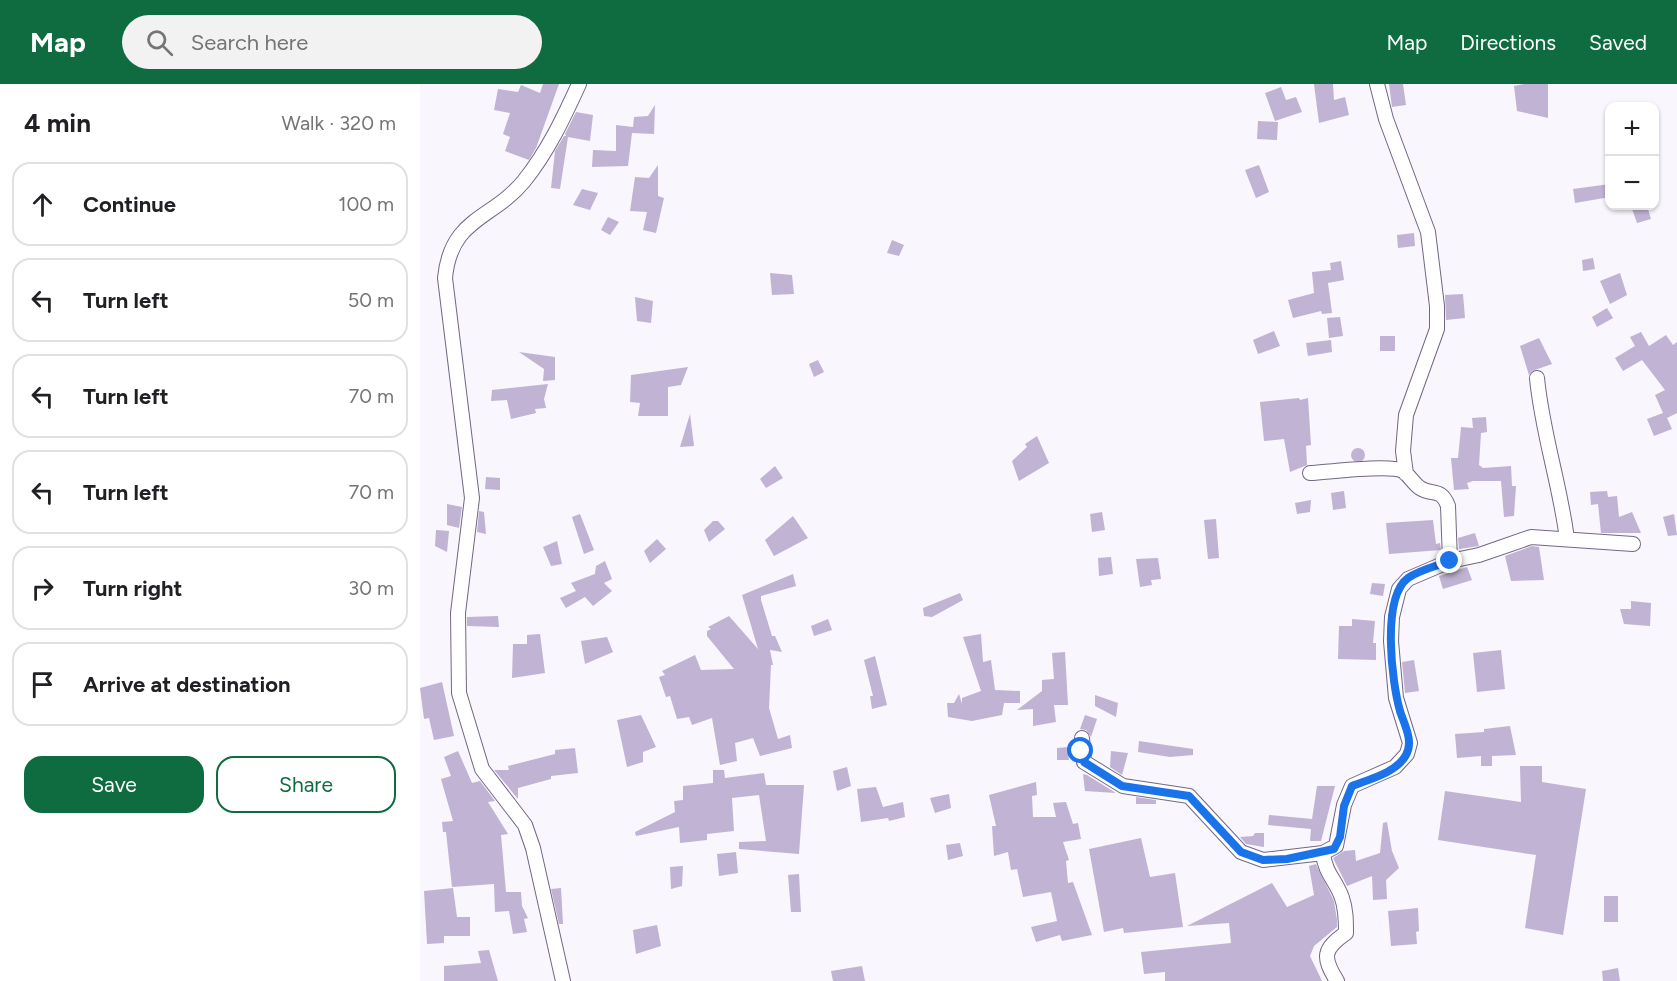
<!DOCTYPE html>
<meta charset="utf-8">
<style>
:root{--surface:#fff;--page:#f2f2f2;--text:#202124;--muted:#757577;--line:#e0e0e0;--accent:#0f6c40}
body{margin:0;font-family:Figtree,sans-serif;background:var(--page);color:var(--text)}
.controls{position:absolute;right:18px;top:18px;display:grid;overflow:hidden;border-radius:12px;box-shadow:0 2px 4px #0004}
.controls button{width:54px;height:54px;display:grid;place-items:center;padding:0;border:0;border-bottom:2px solid var(--line);background:var(--surface);color:var(--text);font:30px sans-serif}
.stop{position:absolute;width:18px;height:18px;margin:-14px;border:4px solid #1a73e8;border-radius:50%;background:#fff}
.stop.end{background:#1a73e8;border-color:#fff;box-shadow:0 2px 6px #0008}
.list{margin:0;padding:0;list-style:none}
h2{display:flex;justify-content:space-between;align-items:center;height:78px;margin:0;padding:0 24px;font-size:26px}
h2 small{font-size:20px;font-weight:400;color:var(--muted)}
.list li{display:grid;grid-template-columns:39px 1fr auto;gap:18px;align-items:center;box-sizing:border-box;height:84px;margin:0 12px 12px;padding:0 12px;border:2px solid var(--line);border-radius:18px}
.list b{display:block;font-size:22px;white-space:nowrap}
.list em{font-size:20px;font-style:normal;color:var(--muted)}
.actions{display:flex;gap:12px;padding:18px 24px}
.actions a{flex:1;padding:14px 0;border:2px solid var(--accent);border-radius:18px;text-align:center;font-size:21px;color:var(--accent)}
.actions .main{background:var(--accent);color:#fff}
.icon{flex:none;width:33px;height:33px;fill:none;stroke:currentColor;stroke-width:2;stroke-linecap:round;stroke-linejoin:round}
.map{position:relative;flex:none;width:1257px;height:897px;overflow:hidden}
header{display:flex;align-items:center;gap:36px;box-sizing:border-box;height:84px;padding:0 30px;background:var(--accent);color:#fff}
header strong{font-size:28px}
nav{display:flex;gap:33px;margin-inline-start:auto;font-size:21px}
.search{width:420px;height:54px;background:var(--page);display:flex;align-items:center;gap:15px;box-sizing:border-box;padding:0 21px;border-radius:33px;color:var(--muted);font-size:22px}
main{display:flex}
aside{flex:1;background:var(--surface)}
.map>svg:first-child{display:block}
</style>
<header>
<strong>Map</strong>
<div class="search"><svg class="icon" aria-label="search" viewBox="0 0 24 24"><circle cx="10" cy="10" r="6"/><path d="M15 15l6 6"/></svg>Search here</div>
<nav><a>Map</a><a>Directions</a><a>Saved</a></nav>
</header>
<main>
<aside>
<h2>4 min<small>Walk · 320 m</small></h2>
<ul class="list">
<li><svg class="icon" aria-label="ahead" viewBox="0 0 24 24"><path d="M12 20V5M6 11l6-6 6 6"/></svg><div><b>Continue</b></div><em>100 m</em></li>
<li><svg class="icon" aria-label="left" viewBox="0 0 24 24"><path d="M17 20v-9H6M10 6l-5 5 5 5"/></svg><div><b>Turn left</b></div><em>50 m</em></li>
<li><svg class="icon" aria-label="left" viewBox="0 0 24 24"><path d="M17 20v-9H6M10 6l-5 5 5 5"/></svg><div><b>Turn left</b></div><em>70 m</em></li>
<li><svg class="icon" aria-label="left" viewBox="0 0 24 24"><path d="M17 20v-9H6M10 6l-5 5 5 5"/></svg><div><b>Turn left</b></div><em>70 m</em></li>
<li><svg class="icon" aria-label="right" viewBox="0 0 24 24"><path d="M7 20v-9h11M14 6l5 5-5 5"/></svg><div><b>Turn right</b></div><em>30 m</em></li>
<li><svg class="icon" aria-label="arrive" viewBox="0 0 24 24"><path d="M6 21V4h12l-3 4 3 4H6"/></svg><div><b>Arrive at destination</b></div></li>
</ul>
<div class="actions"><a class="main">Save</a><a>Share</a></div>
</aside>
<div class="map">
<svg width="1257" height="897" viewBox="0 0 1257 897">
<rect width="100%" height="100%" fill="#f9f6fd"/>
<!-- building -->
<path fill="#c1b3d3" d="M123 0H139L116 64 109 76 85 67 90 53 83 50 90 29 74 26 78 5 98 8 101 1 120 9Z
M894 0H913L914 16 925 13 929 31 899 39Z
M969 0H983L986 21 972 23Z
M1104 0H1128V34L1097 27 1094 2Z
M861 3 866 16 876 13 882 28 855 37 845 9Z
M235 21 234 50 212 49 208 82 172 83 173 66 196 67V41L213 43 214 33 228 32Z
M156 28 173 31 170 57 148 53 140 105 131 104 135 67 144 52H146L145 50Z
M838 37 858 38 857 56 837 55Z
M238 81V112L244 114 236 149 223 146 227 128 210 127 215 93 229 94Z
M839 81 849 108 836 114 825 86Z
M1190 100V113L1155 119 1153 105Z
M162 105 178 109 170 126 153 121Z
M1211 122H1227L1231 135 1217 139Z
M188 133 199 138 190 151 181 146Z
M994 149 995 162 978 164 977 151Z
M472 156 484 161 479 172 467 169Z
M1173 174 1175 185 1163 187 1162 176Z
M921 177 924 196 908 199 912 229 902 230 901 227 873 234 868 216 894 209 892 188 911 186 910 179Z
M350 189 372 191 374 210 352 211Z
M1200 189 1207 211 1190 220 1180 197Z
M1043 210 1045 234 1026 236 1025 211Z
M215 213 233 217 231 239 217 237Z
M1187 224 1193 234 1177 243 1172 233Z
M920 233 923 252 909 254 907 234Z
M854 247 860 262 838 270 833 256Z
M1221 248 1229 262 1246 251 1253 261 1257 258V329L1247 334 1252 345 1234 352 1227 335 1243 329 1235 311 1245 306 1222 276 1203 287 1195 274 1215 262 1210 253Z
M960 252H975V267H960Z
M1119 254 1132 280 1112 287 1109 291 1100 262Z
M911 256 912 268 888 272 886 259Z
M99 268 135 273V296L123 297 124 285Z
M398 276 404 288 394 293 389 280Z
M268 283 261 301 248 303V332H218L220 319 210 318 211 291Z
M128 300 124 315 126 324 115 325 116 329 91 335 87 316 71 317 72 306Z
M879 314 880 316 888 314 891 361 886 362 887 381 870 388 864 355 844 357 840 318Z
M270 330 274 362 260 363Z
M1066 333 1067 348 1061 349 1059 381 1063 384 1091 382 1092 402H1096L1094 432 1084 433 1081 397H1053L1047 399 1049 405 1034 406 1031 374H1038L1041 343 1053 344 1052 334Z
M617 352 629 379 599 397 592 377 607 363 605 360Z
M931 371a7 7 0 1 1 14 0a7 7 0 1 1-14 0Z
M355 382 363 394 346 404 340 395Z
M66 393 80 394V406L65 405Z
M924 407 926 424 913 426 911 409Z
M1187 407 1188 413 1197 412 1199 433 1212 428 1221 449H1181L1178 420 1171 421 1170 408Z
M891 416 890 428 877 430 875 419Z
M27 420 42 423 39 444 27 441Z
M59 427 64 428 66 450 57 448Z
M682 428 685 446 672 448 670 430Z
M160 430 174 466 164 470 152 433Z
M1254 430 1257 451 1248 452 1243 433Z
M373 432 388 454 354 472 345 456Z
M796 435 799 474 788 475 784 436Z
M1013 436 1016 460 1020 459 1021 466 969 470 966 439Z
M293 437H298L305 445 289 458 284 446Z
M16 446 29 447 27 468 15 462Z
M1055 449 1059 462 1039 465 1038 454Z
M237 455 246 465 230 479 224 467Z
M137 457 142 480 131 482 123 463Z
M1112 462 1119 463 1124 496 1091 497 1085 472Z
M691 473 693 490 679 492 678 474Z
M738 474 741 495 731 496 732 501 720 503 716 475Z
M185 477 192 495 184 499 192 507 173 522 165 513 146 524 140 514 156 507 151 499 175 490 176 482Z
M1047 483 1052 496 1023 505 1019 492Z
M373 490 376 502 341 512V516L352 552H355L362 568 350 566 353 581H351L349 624 358 655 370 651 372 664 340 672 333 654 315 659 317 677 300 681 292 634 272 641 269 633 257 635 250 612 246 613 239 593 245 591 242 587 275 571 281 586 314 585 287 552V547L291 545 288 543 309 532 338 565 322 511Z
M952 499 965 500 963 512 950 510Z
M540 509 543 516 512 533 504 532 503 524Z
M1211 517 1231 519 1230 542 1204 540 1200 525H1211Z
M78 532 79 543 47 542V533Z
M408 535 412 546 394 552 391 542Z
M932 535 955 537 953 559H956V576L918 575 919 542H932Z
M120 550 125 589 92 594 93 560H107V551Z
M561 550 563 578 571 576 575 606 600 607V619H584L582 631 552 637 528 633 527 619H534L539 610 542 620V614L561 607 543 553Z
M187 553 193 568 165 580 161 557Z
M1081 566 1085 605 1057 608 1053 569Z
M645 568 648 621H634L636 638 613 642V625L597 626 622 607V596L634 595 632 569Z
M455 572 467 621 452 625 450 612H453L444 576Z
M994 576 999 607 985 609 982 578Z
M22 598 34 652 14 656 9 634 4 635 0 604Z
M675 611 698 619 696 633 675 622Z
M221 631 236 663 223 668V678L207 683 197 636Z
M665 631 677 635 671 653 666 646 660 645Z
M1090 642 1096 671 1072 672V682H1061V672L1037 674 1035 650 1064 648V645Z
M719 657 773 665V671L750 673 718 668Z
M648 663 649 676H637V664Z
M155 664 158 689 131 692V695L98 704V715L74 686H89L88 682 135 670V666Z
M38 667 52 699 60 697 75 717 68 718 88 750 81 751 86 808H101L102 822 108 834 104 835 107 848 93 850 89 827 75 828 74 800 32 803 26 748H23L22 738 33 737 21 695 31 692 24 673Z
M691 667 708 669 702 691 690 683Z
M1100 682H1122V698L1166 705 1143 851 1105 844 1116 771 1018 756 1025 707 1101 718Z
M427 683 431 702 417 707 413 687Z
M293 686H304L305 694 344 689 346 701H384L379 770 319 765V758L346 757 339 711 312 714 314 747 287 750V756L260 759 259 743 216 752 215 748 255 728 254 717 263 716V702L293 699Z
M663 690 667 691 696 709 665 707Z
M616 698 617 711 612 712 613 733H636L633 719 646 718 653 740 658 739 661 755 643 758 649 776 646 777 648 799 653 798 672 851 642 857 640 851 616 858 611 843 637 837 631 808 603 813 597 785 591 786 588 768 574 772 572 742H576L569 711Z
M897 702H915L901 757H890L891 745 848 741 849 731 892 735Z
M456 703 463 723 483 718 485 733 469 737 468 734 441 738 437 705Z
M529 710 531 724 515 729 510 714Z
M716 713 736 716V720H716Z
M967 738 972 767 979 784 966 796 967 815 953 816 952 792 927 802 913 774 924 767 935 766 936 777 960 769 963 739Z
M835 749H844V763L826 760 820 753 833 752Z
M721 754 730 793 755 789 763 843 704 849 703 844 684 848 669 765Z
M540 759 543 772 528 776 526 761Z
M316 768 318 789 299 792 297 770Z
M896 780 914 817 917 836V843L894 862 890 872 902 897H745V888L724 890 721 868 811 859 809 839 767 842 852 799 867 823 894 811 889 782Z
M263 782 262 802 251 805 250 783Z
M379 790 381 828H371L368 791Z
M33 804 37 833H50V852H24V859L7 860 4 807Z
M141 804 143 840H139L131 805Z
M1184 812H1198V838H1184Z
M998 824 999 847 996 848 997 860 971 862 968 827Z
M237 841 241 862 216 870 213 846Z
M69 866 78 897H24V882L61 879 58 867Z
M442 882 445 897H413L411 887Z
M1198 884 1200 897H1183L1182 887Z"/>
<g fill="none" stroke-linecap="round" stroke-linejoin="round">
<!-- minor casing -->
<g stroke="#736784" stroke-width="16">
<path id="minor" d="M957 0 966 35 1008 148 1017 222V245L986 331 983 367 986 390
M1117 294C1122 348 1140 400 1147 455
M890 389C907 388 971 380 983 387 989 391 993 399 1000 404 1012 412 1021 403 1028 422L1030 477
M662 654 664 678 703 702 769 712 821 768 843 776 903 769
M143 897 113 764 105 741 62 685 39 609 38 529 52 414 25 194C31 133 72 136 104 97 128 67 143 35 159 0
M917 897C902 873 903 865 926 849 926 837 926 825 922 814 916 796 905 790 903 769L916 762 924 721 932 702 975 683 987 670 990 659 976 614 971 557 972 533 979 505 988 495 1030 477 1059 471 1111 453 1213 460"/>
</g>
<!-- minor -->
<use href="#minor" stroke="#fff" stroke-width="14"/>
</g>
<g fill="none" stroke-linecap="round" stroke-linejoin="round">
<!-- route -->
<path stroke="#1a73e8" stroke-width="8" d="M661 667 664 678 702 702 769 712 821 768 843 776 867 775 914 765 920 753 924 722 932 702C950 695 976 689 986 671 994 657 984 640 980 627 972 599 961 514 988 494 999 486 1017 482 1030 477"/>
</g>
</svg>
<div class="controls">
<button>+</button>
<button>−</button>
</div>
<div class="stop" style="left:661px;top:667px"></div>
<div class="stop end" style="left:1030px;top:477px"></div>
</div>
</main>
